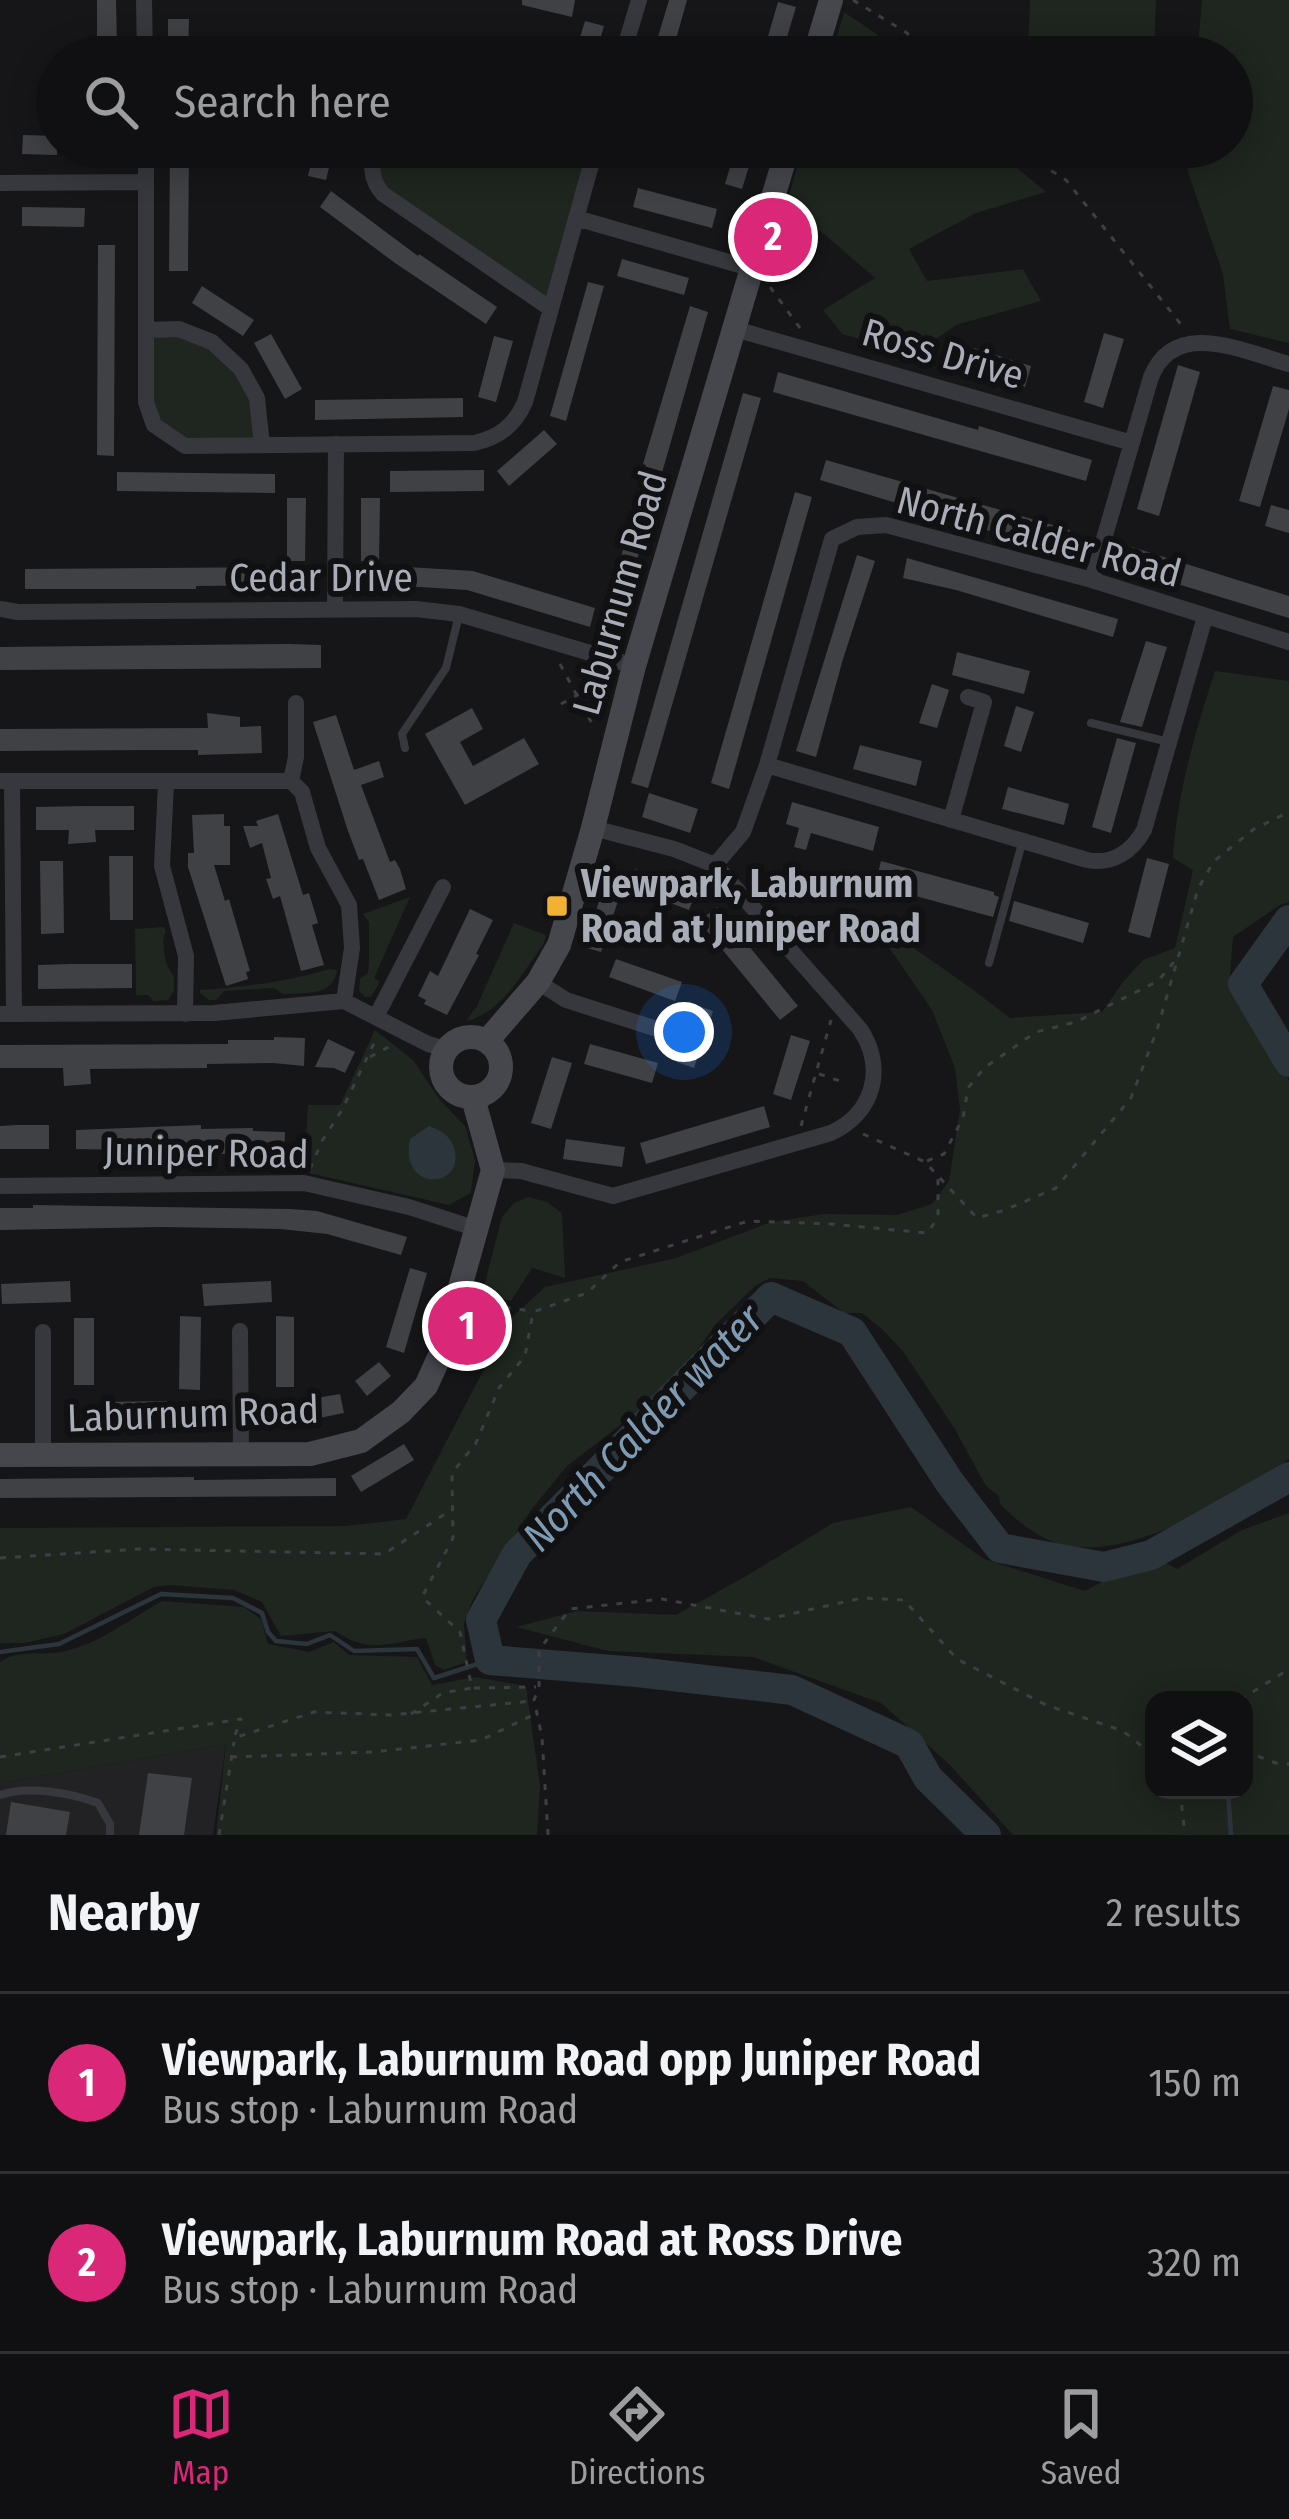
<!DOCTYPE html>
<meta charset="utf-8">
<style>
:root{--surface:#101012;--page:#19191b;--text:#f1f3f6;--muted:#9c9d9f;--line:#303032;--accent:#db2777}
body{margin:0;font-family:"Fira Sans Condensed",sans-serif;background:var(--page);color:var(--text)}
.controls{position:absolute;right:36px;bottom:36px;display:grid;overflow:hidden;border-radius:24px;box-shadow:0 6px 30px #0003}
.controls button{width:108px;height:108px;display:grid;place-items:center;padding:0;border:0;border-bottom:3px solid var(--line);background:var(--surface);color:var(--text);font:60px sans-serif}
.you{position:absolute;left:684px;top:1032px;width:42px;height:42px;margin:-30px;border:9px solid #fff;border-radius:50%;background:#1a73e8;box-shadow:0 0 0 18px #1a73e833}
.badge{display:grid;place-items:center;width:78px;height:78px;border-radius:50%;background:var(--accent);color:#fff;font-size:39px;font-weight:700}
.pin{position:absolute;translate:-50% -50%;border:6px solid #fff;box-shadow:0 3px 12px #0006}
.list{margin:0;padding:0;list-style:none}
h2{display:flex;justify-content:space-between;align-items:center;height:156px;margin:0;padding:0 48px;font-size:51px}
h2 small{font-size:39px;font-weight:400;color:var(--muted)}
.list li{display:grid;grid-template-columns:78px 1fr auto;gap:36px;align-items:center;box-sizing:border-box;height:180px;padding:0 48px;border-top:3px solid var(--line)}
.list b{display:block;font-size:45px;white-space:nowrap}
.list p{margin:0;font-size:39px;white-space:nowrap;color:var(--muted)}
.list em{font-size:39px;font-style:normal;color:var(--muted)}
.icon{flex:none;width:66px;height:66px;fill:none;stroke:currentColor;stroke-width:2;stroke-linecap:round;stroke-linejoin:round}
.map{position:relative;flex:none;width:1289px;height:1835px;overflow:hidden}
.search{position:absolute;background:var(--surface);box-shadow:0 6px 30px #0003;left:36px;right:36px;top:36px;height:132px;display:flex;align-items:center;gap:30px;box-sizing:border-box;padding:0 42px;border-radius:66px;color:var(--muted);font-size:45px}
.sheet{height:516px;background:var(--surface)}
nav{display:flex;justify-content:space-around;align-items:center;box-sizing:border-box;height:168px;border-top:3px solid var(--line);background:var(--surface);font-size:33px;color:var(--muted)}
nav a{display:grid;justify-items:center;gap:6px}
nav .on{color:var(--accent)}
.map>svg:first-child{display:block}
</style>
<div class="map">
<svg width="1289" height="1835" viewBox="0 0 1289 1835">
<rect width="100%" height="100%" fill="#161618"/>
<!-- built -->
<path fill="#222225" d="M226 1744 213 1835H0V1783Z"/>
<!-- green -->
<path fill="#1e261f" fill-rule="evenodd" d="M1030 0H1156L1154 57 1028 53Z
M1202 0H1289V343L1230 329 1223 274 1188 172 1190 147H1232V57H1197Z
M844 12 910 57H831Z
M379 147H596L551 309 378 188Z
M803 147H992L1046 192 976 213 909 249 927 281 1023 269 1041 301 956 325 930 343 893 349 842 334 823 310 875 278 787 202Z
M179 329 241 369 262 445 185 446 154 425 146 330Z
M1215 671 1289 681V902L1280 905 1233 937 1230 977 1289 1081V1459C1231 1497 1135 1561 1063 1545 1040 1540 1017 1521 1000 1504L999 1496 986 1486 953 1426 902 1350 884 1331 862 1313H844L803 1281 770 1278 755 1286 717 1323 669 1388 567 1466 531 1510 473 1599 464 1623 467 1662 444 1670 435 1665 426 1638C389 1642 370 1655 335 1631L281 1636 262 1602 234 1590 171 1585 154 1587 64 1634 24 1643H0V1528L346 1526 406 1519 510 1319 545 1287 676 1258 771 1222 824 1214 897 1215 932 1204 949 1181 960 1110 955 1068 932 1010 867 915C915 950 964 981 1010 1018L1102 1012 1123 982 1143 960 1175 948 1193 870 1173 858C1177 792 1195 733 1215 671Z
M410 897 374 978 380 982 371 997H365L359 991 360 979 368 973 369 963V922L363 914Z
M514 923 546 935 543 945C522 973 502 1013 466 1021L477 1006Z
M164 927 166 931C160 941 165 968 174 976V991L168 1000 154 1001 148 995H136L135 929Z
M329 969 337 970C334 996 305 993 283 994L274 988 224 991 216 1000H209L200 993V990C243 987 287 982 329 969Z
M375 1030 413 1060 440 1100 465 1126 475 1160 471 1193 449 1205 304 1172 308 1105H340Z
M529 1197 547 1202 562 1213 565 1278 532 1268 511 1301 482 1294 502 1217 514 1203Z
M911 1507 984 1559 1085 1591 1151 1555 1177 1569 1242 1530 1289 1513V1835H1013L950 1765 881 1703 753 1657 608 1651 516 1627 577 1611 676 1615 748 1575 833 1523ZM1154 1700H1244V1790H1154Z
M162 1601 244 1607 261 1619 268 1644 309 1652 334 1642 349 1655 417 1657 432 1685 475 1677 526 1686 540 1786 537 1835H216L226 1744 0 1783V1662C19 1648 44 1657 66 1651 100 1643 132 1618 162 1601Z"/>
<!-- water -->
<path fill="#2c353c" d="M429 1126C443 1131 452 1137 455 1152 462 1189 399 1192 410 1139Z"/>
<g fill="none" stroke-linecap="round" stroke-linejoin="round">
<!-- stream -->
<path stroke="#2c353c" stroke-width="4.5" d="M0 1652 59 1644 161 1594 233 1598 262 1613 268 1632 276 1641 307 1644 330 1635 354 1651 417 1649 434 1678 490 1660
M1228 1790 1231 1835"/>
<!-- river -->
<path stroke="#2c353c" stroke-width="30" d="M1289 920 1243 984 1289 1062
M986 1835 928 1778 909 1744 792 1690 637 1672 490 1660 481 1620 517 1554 771 1297 852 1332 950 1483 1000 1548 1104 1567 1151 1555 1289 1477"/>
</g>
<!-- building -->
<path fill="#404145" d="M97 0H116L117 47H97Z
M522 0H575L572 17 522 5Z
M669 0H687L671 57H652Z
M778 2 796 7 781 57H762Z
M168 19H189L188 57H168Z
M585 21 604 26 595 57H574Z
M23 135 57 136V155L22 154Z
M170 147H189L188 271H169Z
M315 147H334L326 180 308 176Z
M736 147H755L742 189 725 184Z
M638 188 717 209 712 228 633 207Z
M331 191 418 256 419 254 497 307 486 324 395 263 320 207Z
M22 207 85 208 84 227 22 226Z
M98 245H115L114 456 97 455Z
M622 259 689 278 684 295 617 276Z
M588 282 604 286 566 421 550 416Z
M202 286 254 320 243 336 192 303Z
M690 306 708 312 623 609 608 605 646 465 643 464Z
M1104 333 1124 339 1103 408 1084 402Z
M271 334 302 389 285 399 254 343Z
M494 336 513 341 496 402 478 397Z
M974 348 1031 366 1025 387 967 370Z
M1178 365 1200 372 1159 516 1137 509Z
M778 372 978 430 979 426 1092 460 1086 481 773 392Z
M1273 386 1289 390V409L1260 507 1239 501Z
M743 393 761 398 648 788 631 783Z
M463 398V417L315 420V400Z
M544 430 557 444 509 486 497 471Z
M826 460 1070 530 1063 553 820 480Z
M484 470V491L390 492V471Z
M117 472 275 474V493L117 491Z
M795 492 812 497 729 789 711 783Z
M287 498H306L305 561H287Z
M361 498H380L379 562 361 561Z
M1271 505 1289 510V533L1265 526Z
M1132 547 1289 596V618L1125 568Z
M857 555 875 561 843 659 816 757 796 751Z
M907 558 1118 619 1113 637 956 590 903 578Z
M391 566 473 571 595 608 590 627 467 590 390 585Z
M273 567V585L196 586V589H25V569Z
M1146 641 1167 647 1142 727 1120 722Z
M290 644 321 645V668L0 670V647Z
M957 652 1030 671 1024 694 952 675Z
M932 684 949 690 937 728 919 723Z
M1016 706 1034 712 1021 752 1004 746Z
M472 708 483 729 460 742 473 766 524 738 539 764 465 805 425 734Z
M207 713 240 717V727L261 726 262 753 198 755V750H148L0 751V729L208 728Z
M336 715 354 770 379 761 384 777 361 785 390 862 395 860 400 869 406 889 379 900 363 859 359 860 348 831 313 722Z
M1117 738 1136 743 1111 833 1092 827Z
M860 745 922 761 916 786 853 769Z
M1008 787 1069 804 1064 825 1002 809Z
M649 793 698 809 690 833 642 817Z
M792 802 879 827 873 851 811 833 806 850 794 847 799 828 786 824Z
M86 806H134V830H95L96 842 68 844 69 830H36V807Z
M224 814V826H230V865H214L225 901 229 899 250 971 246 972 248 979 226 986 188 867V853H194L192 815Z
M278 814 303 895 309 893 318 923 312 925 324 965 301 971 280 896 273 899 266 879 271 878 262 843 250 848 243 826H258L256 821Z
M109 856H133V920H110Z
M1147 858 1169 864 1150 938 1128 932Z
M40 861H63L64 933 41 934Z
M881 861 994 892V895L999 897 993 917 875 885Z
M635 869 696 892 689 910 628 887Z
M605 883 622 889 601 952 584 947Z
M1014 901 1089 923 1083 943 1009 921Z
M717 907 798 1006 780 1020 699 921Z
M470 909 493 920 476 954 479 955 447 1015 424 1004 426 1000 418 996 430 971 438 976Z
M616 959 682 982 675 1001 609 977Z
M70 964H132V988L38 989V965Z
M696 1005 713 1011 694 1068 677 1062Z
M791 1035 810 1041 791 1100 773 1094Z
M274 1037 305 1038 304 1066 273 1063 207 1064V1068L90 1069 91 1084 64 1086 63 1068H0V1045L228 1044V1040H274Z
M328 1039 355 1052 345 1073 334 1068 315 1067Z
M590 1044 658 1063 652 1083 584 1064Z
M552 1057 572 1063 551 1129 531 1123Z
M764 1106 770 1127 646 1164 640 1143Z
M16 1125H49V1149H0V1126Z
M201 1125V1129L253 1128V1131L285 1132 284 1168H267V1152L220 1154 219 1148 171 1151 76 1149V1130Z
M566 1139 625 1147 622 1167 563 1159Z
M33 1205 290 1209 317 1211 407 1237 401 1255 327 1234 281 1229 162 1227 0 1230V1208H33Z
M410 1268 427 1273 404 1353 386 1347Z
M70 1281 71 1302 2 1304 1 1284Z
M271 1281 272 1302 204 1306 202 1284Z
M180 1316 201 1317 200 1390 179 1389Z
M276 1316 294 1317V1387H276Z
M74 1318H94V1385H74Z
M379 1362 391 1376 367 1396 355 1381Z
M340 1394 344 1413 314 1419 310 1399Z
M170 1401 171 1422H103V1402Z
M404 1444 414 1460 361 1492 351 1476Z
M194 1477V1480L336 1478V1496L0 1498V1479Z
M148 1773 192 1778 184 1835H139Z
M11 1802 70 1812 66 1835H6Z"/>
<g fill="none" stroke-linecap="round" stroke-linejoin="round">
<!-- path -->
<path stroke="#3d3f44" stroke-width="3" stroke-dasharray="6 9" stroke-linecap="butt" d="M853 0 907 33 925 57
M1013 147 1066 180 1183 327
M770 287 800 328
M560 664 595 729
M561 704 607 679
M370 1057 394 1044
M819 1074 840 1081
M801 1126 831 1020
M863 1134 925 1162 977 1218 1005 1210 1056 1188 1131 1098 1157 1030 1198 889 1214 861 1254 829 1289 812
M927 1161 944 1154 963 1118 968 1088 984 1068 1036 1032 1076 1022 1158 981 1179 956
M310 1169 322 1141 342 1110 376 1039
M475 1303 531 1311
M0 1558 140 1549 384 1554 451 1510
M474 1688 536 1687
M1240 1700 1289 1669
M411 1714 443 1693 472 1688 460 1632 422 1597 453 1538 452 1473 476 1443 499 1388 525 1356 533 1312 587 1293 620 1262 748 1221 831 1224 927 1233 938 1218V1176
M1244 1751 1276 1763 1289 1764
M0 1757 241 1719 234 1738 314 1712 391 1715 532 1701
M231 1757 374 1752 481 1740 535 1714
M1180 1790 1185 1835
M219 1835 234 1742
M548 1835 542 1737 534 1700 539 1687V1650L570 1609 662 1599 768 1619 862 1598 904 1600 957 1659 1046 1705 1123 1731 1154 1756"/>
<!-- lane -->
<path stroke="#37383d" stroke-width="8" d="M1091 723 1169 742
M405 748 402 734 446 668 459 615
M989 963 1022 843
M0 1795C29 1785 70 1793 98 1803L110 1824V1835"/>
<!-- street -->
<path stroke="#37383d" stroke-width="16" d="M144 0 145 57
M622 57 639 0
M146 147V402L154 425 185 446 474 443C499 438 515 425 525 402L596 147
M379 147C369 163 370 179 383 194L551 309
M0 183 146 182
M576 218 753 269
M735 329 1132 443
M146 330 179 329 212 342 241 369 257 398 262 445
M1092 580 1151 377C1175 317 1244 352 1289 364
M0 609 18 612 416 609 459 614 634 666
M335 609 336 444
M767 765 1087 860C1112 865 1132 852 1144 830L1205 617
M0 781H291
M12 781 14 1014
M291 781 302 792 318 848 349 905 352 948 344 1001
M291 781 296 757V703
M166 783 162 866 186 956 185 1014
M951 820 984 702 968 697
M715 865 743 832 767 765 832 539 857 527 886 525 1092 580 1289 642
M538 982 566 1000 660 1030
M0 1014 214 1013 344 1001 428 1044 446 1049
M376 1017 443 887
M493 1170 521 1171 613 1196 831 1133C874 1113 886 1068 860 1029L715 865 674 849 593 828
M0 1186 304 1183 409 1207 477 1229
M240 1331 241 1455
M43 1454V1332"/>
<!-- secondary -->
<path stroke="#45474d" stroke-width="24" d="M814 57 831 0
M441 1067a30 30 0 1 1 60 0a30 30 0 1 1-60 0Z
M487 1041 538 982 559 945 593 828 634 666 788 147
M0 1455 310 1454 361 1441 401 1412 426 1386 442 1351 493 1170 473 1098"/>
</g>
<!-- markers -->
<rect fill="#f2b134" stroke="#111113" stroke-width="4.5" x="545" y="894" width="24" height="24" rx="6"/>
<g text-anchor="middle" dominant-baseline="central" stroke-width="12" stroke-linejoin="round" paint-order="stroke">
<!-- street labels -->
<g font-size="39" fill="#a8adb8" stroke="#111113">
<text transform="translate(943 354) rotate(16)">Ross Drive</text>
<text transform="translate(1039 537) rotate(15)">North Calder Road</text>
<text x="321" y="578">Cedar Drive</text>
<text transform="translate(620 593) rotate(-74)">Laburnum Road</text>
<text transform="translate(206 1153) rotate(1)">Juniper Road</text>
<text transform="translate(193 1414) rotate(-2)">Laburnum Road</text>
</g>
<!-- poi labels -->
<g font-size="39" font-weight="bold" fill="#a8adb8" stroke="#111113" text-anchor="start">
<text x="581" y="884">Viewpark, Laburnum<tspan x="581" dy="45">Road at Juniper Road</tspan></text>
</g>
<!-- water labels -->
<g font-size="42" font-style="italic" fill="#7f9bb3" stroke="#111113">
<text transform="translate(643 1428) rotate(-46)">North Calder water</text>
</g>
</g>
</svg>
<div class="controls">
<button><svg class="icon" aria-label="layers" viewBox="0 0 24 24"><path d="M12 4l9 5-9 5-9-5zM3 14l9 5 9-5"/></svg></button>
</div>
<div class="you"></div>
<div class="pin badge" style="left:467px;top:1326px">1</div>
<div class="pin badge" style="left:773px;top:237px">2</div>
<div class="search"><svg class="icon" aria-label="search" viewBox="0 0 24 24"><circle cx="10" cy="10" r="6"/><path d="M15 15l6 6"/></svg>Search here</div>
</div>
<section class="sheet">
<h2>Nearby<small>2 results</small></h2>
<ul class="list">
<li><span class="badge">1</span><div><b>Viewpark, Laburnum Road opp Juniper Road</b><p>Bus stop · Laburnum Road</p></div><em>150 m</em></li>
<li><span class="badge">2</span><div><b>Viewpark, Laburnum Road at Ross Drive</b><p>Bus stop · Laburnum Road</p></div><em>320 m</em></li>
</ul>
</section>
<nav>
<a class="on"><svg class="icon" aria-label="map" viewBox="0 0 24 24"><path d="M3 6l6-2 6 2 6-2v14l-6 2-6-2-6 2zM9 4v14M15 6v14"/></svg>Map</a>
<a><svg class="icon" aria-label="directions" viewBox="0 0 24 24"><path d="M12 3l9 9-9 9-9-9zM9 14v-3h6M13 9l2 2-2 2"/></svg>Directions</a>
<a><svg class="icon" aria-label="saved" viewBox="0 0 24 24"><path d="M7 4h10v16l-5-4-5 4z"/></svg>Saved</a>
</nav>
